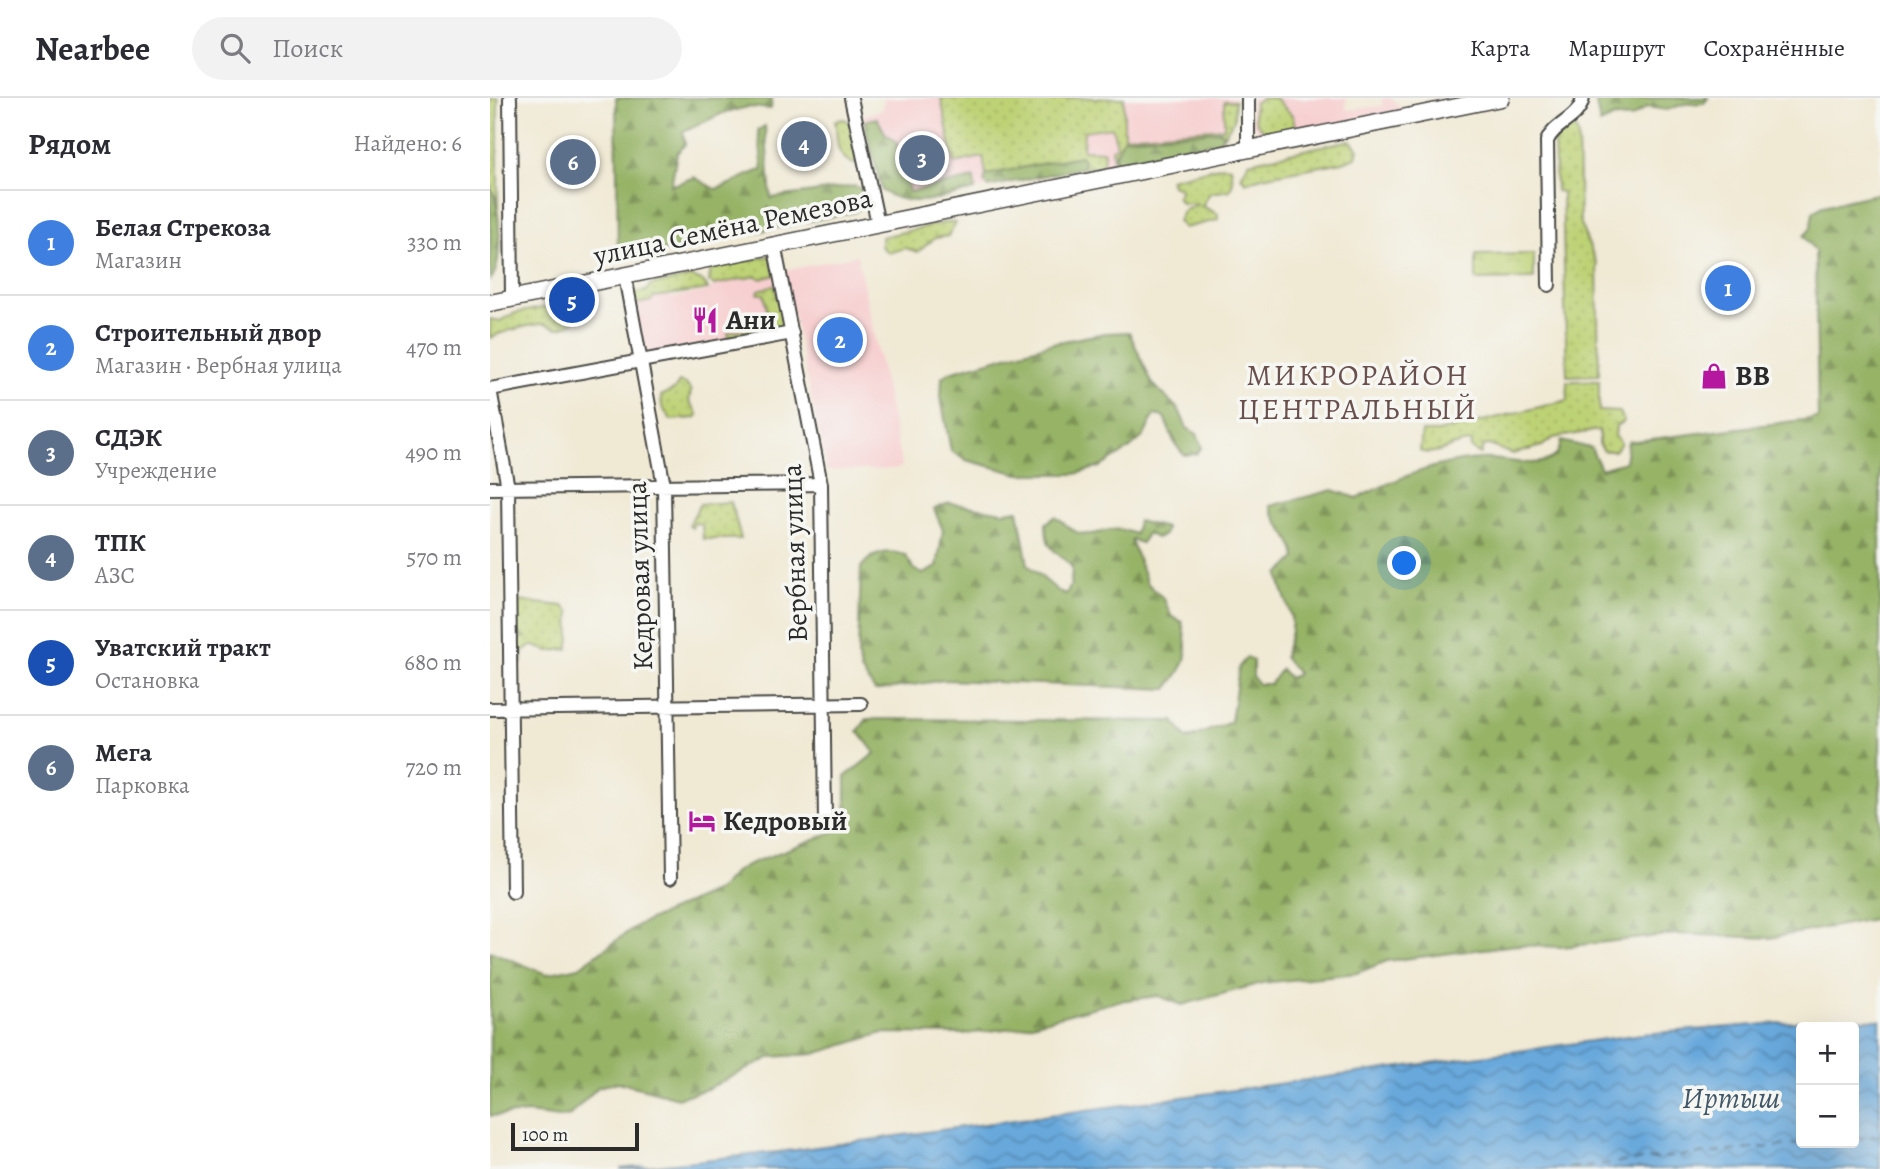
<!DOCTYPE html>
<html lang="ru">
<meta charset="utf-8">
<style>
:root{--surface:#fff;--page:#f2f2f3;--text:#2b2b33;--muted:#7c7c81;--line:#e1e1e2;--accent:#ea580c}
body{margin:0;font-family:Alegreya,serif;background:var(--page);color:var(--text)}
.controls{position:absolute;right:21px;bottom:21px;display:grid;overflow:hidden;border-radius:7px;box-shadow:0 7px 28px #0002}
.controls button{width:63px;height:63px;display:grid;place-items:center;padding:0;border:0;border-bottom:2px solid var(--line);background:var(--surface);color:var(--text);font:35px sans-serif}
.scale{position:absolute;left:21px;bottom:18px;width:128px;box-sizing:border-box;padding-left:7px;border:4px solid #2b2b2b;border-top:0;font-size:19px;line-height:24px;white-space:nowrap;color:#2b2b2b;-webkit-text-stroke:5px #f6f6f2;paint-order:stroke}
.you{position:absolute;left:915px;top:466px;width:24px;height:24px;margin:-18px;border:5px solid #fff;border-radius:50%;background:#1a73e8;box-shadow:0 0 0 10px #1a73e833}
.badge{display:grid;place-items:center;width:46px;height:46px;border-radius:50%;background:var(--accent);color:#fff;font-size:23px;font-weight:700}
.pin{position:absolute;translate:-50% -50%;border:4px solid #fff;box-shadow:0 2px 7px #0006}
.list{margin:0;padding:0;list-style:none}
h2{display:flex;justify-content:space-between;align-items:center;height:91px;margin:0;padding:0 28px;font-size:30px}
h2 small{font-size:23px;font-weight:400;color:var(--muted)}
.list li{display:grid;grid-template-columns:46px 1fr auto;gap:21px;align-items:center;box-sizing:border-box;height:105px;padding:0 28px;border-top:2px solid var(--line)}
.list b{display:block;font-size:26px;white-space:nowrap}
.list p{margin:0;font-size:23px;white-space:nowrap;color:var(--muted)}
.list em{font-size:23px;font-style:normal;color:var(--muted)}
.icon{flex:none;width:38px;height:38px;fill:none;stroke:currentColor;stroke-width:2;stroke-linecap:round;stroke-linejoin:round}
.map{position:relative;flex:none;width:1390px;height:1071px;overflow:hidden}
header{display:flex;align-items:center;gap:42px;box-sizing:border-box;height:98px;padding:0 35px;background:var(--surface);border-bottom:2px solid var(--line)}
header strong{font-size:33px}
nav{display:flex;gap:38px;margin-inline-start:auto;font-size:24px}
.search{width:490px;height:63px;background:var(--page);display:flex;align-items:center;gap:18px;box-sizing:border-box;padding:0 24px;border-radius:38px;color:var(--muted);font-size:26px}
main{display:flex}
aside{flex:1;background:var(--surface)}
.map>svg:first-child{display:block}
</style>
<header>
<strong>Nearbee</strong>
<div class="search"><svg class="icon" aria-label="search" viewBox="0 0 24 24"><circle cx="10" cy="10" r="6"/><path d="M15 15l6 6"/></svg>Поиск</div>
<nav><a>Карта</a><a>Маршрут</a><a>Сохранённые</a></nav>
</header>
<main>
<aside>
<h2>Рядом<small>Найдено: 6</small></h2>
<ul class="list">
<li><span class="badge" style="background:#3f7fe0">1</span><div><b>Белая Стрекоза</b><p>Магазин</p></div><em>330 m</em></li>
<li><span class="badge" style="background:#3f7fe0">2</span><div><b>Строительный двор</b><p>Магазин · Вербная улица</p></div><em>470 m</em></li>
<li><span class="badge" style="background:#5c6f8a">3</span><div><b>СДЭК</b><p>Учреждение</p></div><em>490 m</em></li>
<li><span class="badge" style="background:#5c6f8a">4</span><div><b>ТПК</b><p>АЗС</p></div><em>570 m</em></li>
<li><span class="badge" style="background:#1a4fb4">5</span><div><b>Уватский тракт</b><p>Остановка</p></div><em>680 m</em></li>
<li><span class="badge" style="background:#5c6f8a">6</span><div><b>Мега</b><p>Парковка</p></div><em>720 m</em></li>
</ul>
</aside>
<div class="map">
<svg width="1390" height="1071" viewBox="0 0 1390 1071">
<defs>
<pattern id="grass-dots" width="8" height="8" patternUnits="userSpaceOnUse" patternTransform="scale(1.75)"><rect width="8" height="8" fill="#bdd175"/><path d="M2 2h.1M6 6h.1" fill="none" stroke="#a3b465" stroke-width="1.8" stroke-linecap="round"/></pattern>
<pattern id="forest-firs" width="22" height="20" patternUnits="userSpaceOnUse" patternTransform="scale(1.75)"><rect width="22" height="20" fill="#96b366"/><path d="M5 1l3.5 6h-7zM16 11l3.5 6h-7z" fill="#7b9254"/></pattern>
<pattern id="park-crowns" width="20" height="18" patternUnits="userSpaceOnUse" patternTransform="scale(1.75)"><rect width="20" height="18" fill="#bdd175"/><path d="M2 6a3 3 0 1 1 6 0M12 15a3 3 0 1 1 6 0" fill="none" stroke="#a3b465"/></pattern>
<pattern id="water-waves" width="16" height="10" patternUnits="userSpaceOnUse" patternTransform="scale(1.75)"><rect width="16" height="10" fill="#67a8db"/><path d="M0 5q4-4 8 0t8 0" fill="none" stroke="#5589b2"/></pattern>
</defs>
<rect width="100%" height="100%" fill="#f6f6f2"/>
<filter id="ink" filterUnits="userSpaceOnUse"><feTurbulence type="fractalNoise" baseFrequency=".0143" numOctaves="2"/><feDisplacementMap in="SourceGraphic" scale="14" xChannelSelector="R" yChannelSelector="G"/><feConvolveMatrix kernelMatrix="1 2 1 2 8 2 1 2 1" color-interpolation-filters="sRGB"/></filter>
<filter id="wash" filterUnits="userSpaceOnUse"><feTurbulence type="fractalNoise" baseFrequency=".00686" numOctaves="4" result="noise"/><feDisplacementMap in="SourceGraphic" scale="28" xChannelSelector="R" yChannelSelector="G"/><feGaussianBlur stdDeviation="1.57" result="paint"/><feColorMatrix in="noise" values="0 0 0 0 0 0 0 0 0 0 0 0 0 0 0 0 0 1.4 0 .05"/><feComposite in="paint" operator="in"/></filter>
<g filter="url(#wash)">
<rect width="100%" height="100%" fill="#f0e9d4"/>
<!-- built -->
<path fill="#f7cfd0" d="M395 0H483L496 77 494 84 498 89 485 92 483 80 419 94 406 43 395 35 387 20 374 23 373 17 392 12Z
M593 0H745L744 22 730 43 613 68 612 52 593 53Z
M761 0H856V12L892 8V0H901L913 12 782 38 770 35 762 26Z
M367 157 412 368 407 371 337 373 294 173Z
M285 177 293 231 155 257 143 207 161 203 163 199 177 196 181 200 218 193 224 187Z"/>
<!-- grass -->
<path fill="url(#grass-dots)" stroke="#747e50" stroke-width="2" d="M0 0H8V111L7 100 0 89Z
M451 0H634V38L734 30V3H745L744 22 730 43 733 35 630 52 625 54 624 61 630 64 627 65 623 63 622 51 627 48 622 29 594 33 593 52 614 53 613 68 584 71 591 70 590 58 496 77 493 59 464 65Z
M772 0H785L803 18 805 29 779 35C765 29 763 20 764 5Z
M353 21 359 23 367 64 364 66C342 57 349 40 345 23Z
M1083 26 1088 37 1090 126 1107 166 1109 277 1077 278 1072 94 1066 93 1064 42Z
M860 42 868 51 866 59 853 64 772 79 756 84 751 79 759 64Z
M733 68 741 69 743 84 740 92 720 95 712 108 728 116V122L694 130 688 123 693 113 708 106 691 105 687 99 691 91 682 87 680 81Z
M458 124 466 125 458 138 445 140 428 154 415 150 399 155 391 148V139Z
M280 158 285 177 271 181 266 178 224 187 219 183 221 169Z
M202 179 214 184 218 191 164 199 161 203 143 207 144 195 157 193 160 187Z
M284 187 295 228 292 232 239 243 238 235 280 227 274 196H268L269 192Z
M89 203 97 209 96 216C88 221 79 228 71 230 64 231 60 227 54 226 45 225 7 235 0 240V221L10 223 25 215Z
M1077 283H1109V313L1130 314 1134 323 1126 328 1125 338 1131 345 1125 353H1114L1109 346V332L1063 340 1052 348 1023 356 999 347 993 348 991 356 980 350 982 344C964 343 946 360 930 353L932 334H948L1078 302Z
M189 284 196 286 201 293 199 303 208 317 205 320 181 322 172 309 171 298 185 291Z
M241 404 251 441H213L212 426 204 425 202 430 199 427 210 406Z
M27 503 73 508 80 514C78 527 82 540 78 551L59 553 41 547 33 553 31 566 26 565 25 542 35 539 24 535V505Z"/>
<!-- forest -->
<path fill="url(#forest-firs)" stroke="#606f48" stroke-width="2" d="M126 0H282L281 11 258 9 233 15 193 34 195 46 187 55 181 88 204 79 225 91C244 87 254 76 273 72L268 32 275 28 281 100 365 88 373 92 374 107 364 114 158 156 128 157Z
M1105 0H1218L1214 5 1194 6 1177 12 1157 9 1141 20 1124 19 1110 26Z
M387 20 395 35 406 43 419 94 484 80 485 92C454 99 421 112 392 93L374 23Z
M730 33 733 35 730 43 630 64 624 61 633 40Z
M590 58 595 64 591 70 498 89 494 84 496 77Z
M0 89C11 102 14 171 0 182Z
M1390 95V820L1280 840 1187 836 1072 849 1026 847 897 863 867 875 772 885 692 907 669 898 628 903 531 929 475 936 393 935 324 956 281 959 217 991 188 1000 128 984 108 989 80 1017 69 1019 38 1015 0 1018V853L56 876 89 869 148 827 227 793 246 773 257 767 356 729V678L385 655 368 633 377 621 684 623 697 641 741 624 749 569 757 559 763 563V579L768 586H780L791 571 799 580 806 577 807 574 794 560C796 545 805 534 800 515 797 501 790 491 789 476L806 460C803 439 786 427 780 408L843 392 867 400C907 381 946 363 991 361 1012 359 1040 371 1061 361 1068 358 1070 350 1071 343L1101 350 1111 371 1135 364 1138 344 1328 320 1325 153 1314 138 1321 129 1323 114 1333 108Z
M639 234 662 285 689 312 697 330 707 336 712 349 706 356 694 357 685 346 674 319 664 317 654 338 639 351 610 369 585 376H529L476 362 461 353 451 300 452 279 460 274 563 245 615 235Z
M459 405 514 414 528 412 538 467 568 493 576 496 581 487 582 469C565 450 556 455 556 425L565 419C573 423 581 433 589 435 612 440 618 424 645 436L648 423 676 430 674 437 666 440 657 435 652 445 641 442 657 485 674 501 681 518 692 524C700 557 698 565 677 591L454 582 385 593 371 572 368 557 371 469C382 455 398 451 415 457L424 471 433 476 447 469 453 432 444 411Z"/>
<!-- park -->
<path fill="url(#park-crowns)" stroke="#747e50" stroke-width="2" d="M1044 156V181L986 182V157Z"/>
<!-- water -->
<path fill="url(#water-waves)" stroke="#496a83" stroke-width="2" fill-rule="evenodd" d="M1341 921 1390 922V1071H130L305 1052 1152 936ZM1311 929H1364V1045H1311Z"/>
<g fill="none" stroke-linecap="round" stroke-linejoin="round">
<!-- ferry -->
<path stroke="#405769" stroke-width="2" stroke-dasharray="9 7" stroke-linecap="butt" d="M1364 1040 1390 1038
M1063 1071 1320 1045"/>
</g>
</g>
<g filter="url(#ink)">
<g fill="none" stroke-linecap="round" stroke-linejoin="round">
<!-- minor casing -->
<g stroke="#494844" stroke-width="16">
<path id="minor" d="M20 0 22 200
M361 0 388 126
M758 0V50
M284 146 331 386 335 724
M135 178 174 388 180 780
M1059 187 1057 43C1065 24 1089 22 1093 0
M0 291 18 390 23 794
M0 291 302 235
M0 390 331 386
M0 611 371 606"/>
</g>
<!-- major casing -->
<g stroke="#494844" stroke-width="19">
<path id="major" d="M0 205 1011 0"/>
</g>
<!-- minor -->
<use href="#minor" stroke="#fff" stroke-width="12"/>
<!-- major -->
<use href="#major" stroke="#fff" stroke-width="16"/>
</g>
</g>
<!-- icons -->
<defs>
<g id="restaurant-bare" transform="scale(2.1)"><path d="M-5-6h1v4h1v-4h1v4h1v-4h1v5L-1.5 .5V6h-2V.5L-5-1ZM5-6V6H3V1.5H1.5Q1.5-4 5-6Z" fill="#b5179e" stroke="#f6f6f2" stroke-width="2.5" paint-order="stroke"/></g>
<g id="shop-bare" transform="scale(2.1)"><path d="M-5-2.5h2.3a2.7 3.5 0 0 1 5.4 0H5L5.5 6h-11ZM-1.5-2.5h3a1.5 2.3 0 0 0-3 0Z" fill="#b5179e" stroke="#f6f6f2" stroke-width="2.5" paint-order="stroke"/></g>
<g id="hotel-bare" transform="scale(2.1)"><path d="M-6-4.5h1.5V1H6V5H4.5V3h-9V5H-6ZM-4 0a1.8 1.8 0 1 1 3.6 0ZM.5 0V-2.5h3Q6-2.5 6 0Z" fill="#b5179e" stroke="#f6f6f2" stroke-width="2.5" paint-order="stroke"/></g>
</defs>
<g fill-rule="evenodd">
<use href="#restaurant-bare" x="215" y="222"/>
<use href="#shop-bare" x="1224" y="278"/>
<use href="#hotel-bare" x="212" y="723"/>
</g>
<g text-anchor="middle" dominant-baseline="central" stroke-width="7" stroke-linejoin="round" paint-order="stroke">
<!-- street labels -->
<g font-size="28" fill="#2b2b2b" stroke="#f6f6f2">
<text transform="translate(243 129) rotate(-12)">улица Семёна Ремезова</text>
<text transform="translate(305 455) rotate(-92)">Вербная улица</text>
<text transform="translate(150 478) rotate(-92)">Кедровая улица</text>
</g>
<!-- poi labels -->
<g font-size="28" font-weight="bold" fill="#2b2b2b" stroke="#f6f6f2" text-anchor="start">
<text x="236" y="222">Ани</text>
<text x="1245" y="278">BB</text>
<text x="233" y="723">Кедровый</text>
</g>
<!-- neighbourhood labels -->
<g font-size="30" letter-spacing="2" fill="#6a504d" stroke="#f6f6f2">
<text x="868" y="277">МИКРОРАЙОН<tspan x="868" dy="34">ЦЕНТРАЛЬНЫЙ</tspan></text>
</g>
<!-- water labels -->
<g font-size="30" font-style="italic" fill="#405769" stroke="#f6f6f2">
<text x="1241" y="1000">Иртыш</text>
</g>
</g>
</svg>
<div class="controls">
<button>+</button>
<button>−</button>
</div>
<div class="scale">100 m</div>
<div class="you"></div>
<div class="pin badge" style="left:1238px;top:190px;background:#3f7fe0">1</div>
<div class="pin badge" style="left:350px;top:242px;background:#3f7fe0">2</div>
<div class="pin badge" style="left:432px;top:60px;background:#5c6f8a">3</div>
<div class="pin badge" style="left:314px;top:46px;background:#5c6f8a">4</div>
<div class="pin badge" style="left:82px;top:202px;background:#1a4fb4">5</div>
<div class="pin badge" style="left:83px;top:64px;background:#5c6f8a">6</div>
</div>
</main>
